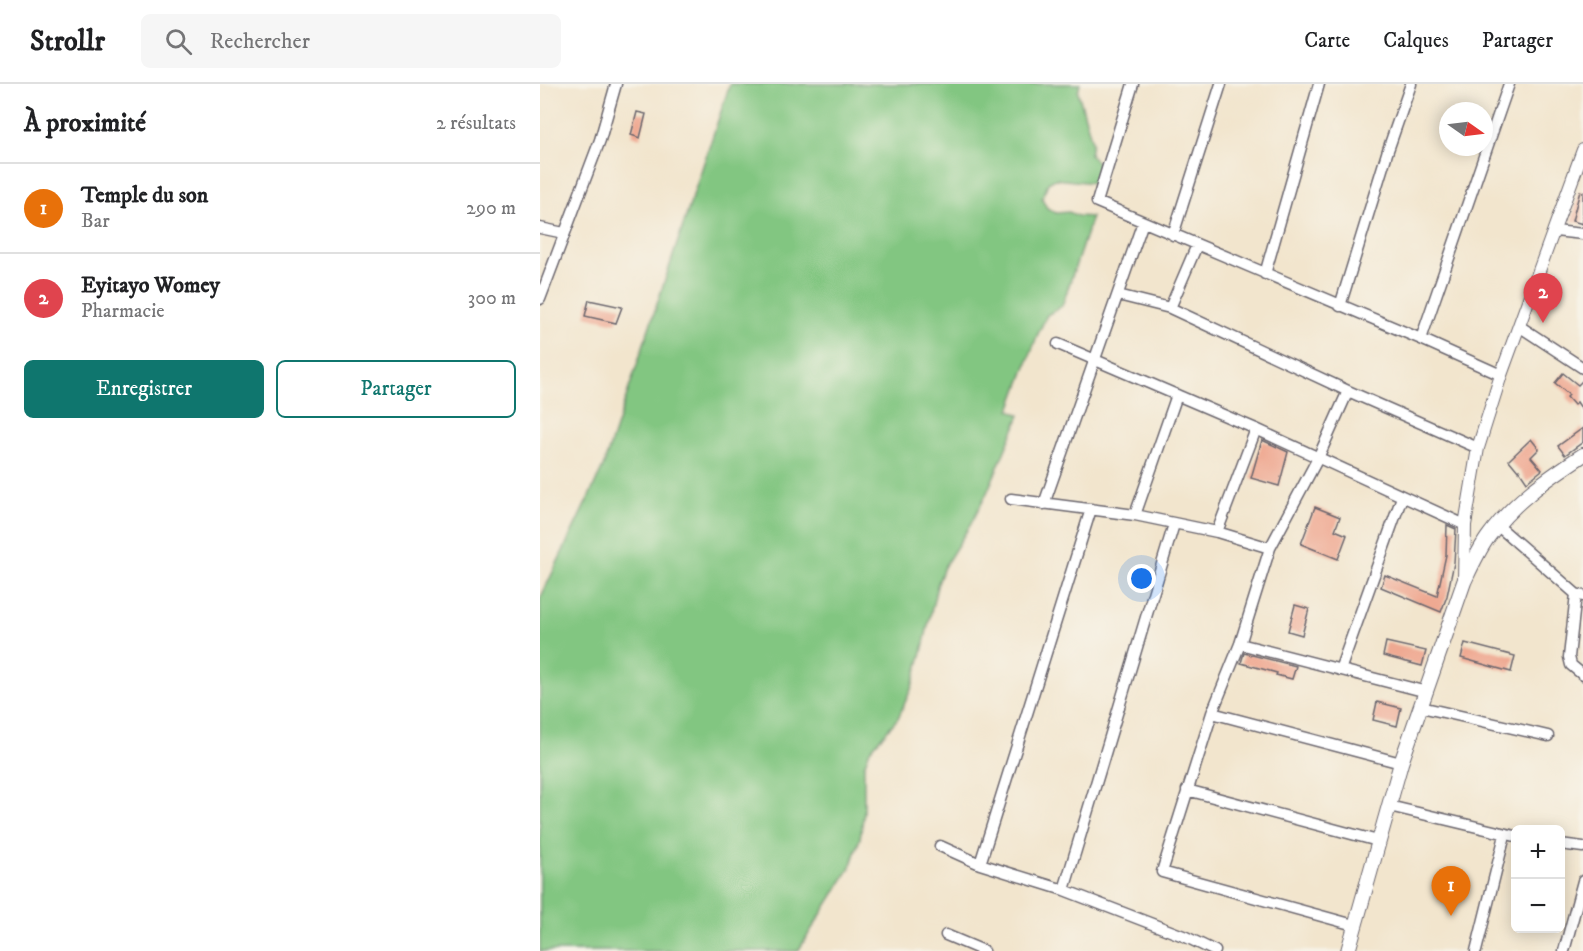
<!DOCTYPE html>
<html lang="fr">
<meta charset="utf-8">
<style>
:root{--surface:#fff;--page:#f6f6f6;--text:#202124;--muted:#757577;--line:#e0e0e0;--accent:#0f766e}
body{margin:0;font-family:"IM FELL DW Pica",serif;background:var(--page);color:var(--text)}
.controls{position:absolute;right:18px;bottom:18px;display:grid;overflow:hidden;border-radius:9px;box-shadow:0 3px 15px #0003}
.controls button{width:54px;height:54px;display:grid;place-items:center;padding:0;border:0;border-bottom:2px solid var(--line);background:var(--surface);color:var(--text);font:30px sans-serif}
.compass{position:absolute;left:899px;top:18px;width:54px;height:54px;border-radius:50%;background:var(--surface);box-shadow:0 3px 15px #0003;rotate:104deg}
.you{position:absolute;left:602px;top:495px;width:21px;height:21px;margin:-15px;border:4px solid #fff;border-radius:50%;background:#1a73e8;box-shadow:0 0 0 9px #1a73e833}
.badge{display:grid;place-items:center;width:39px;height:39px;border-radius:50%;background:var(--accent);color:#fff;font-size:20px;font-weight:700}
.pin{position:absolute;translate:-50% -50px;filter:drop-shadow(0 2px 3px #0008)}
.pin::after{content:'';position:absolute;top:32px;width:21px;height:18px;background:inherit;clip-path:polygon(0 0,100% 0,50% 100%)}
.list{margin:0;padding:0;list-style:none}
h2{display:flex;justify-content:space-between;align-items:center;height:78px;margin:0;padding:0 24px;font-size:26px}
h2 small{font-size:20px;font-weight:400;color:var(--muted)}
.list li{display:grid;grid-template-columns:39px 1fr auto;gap:18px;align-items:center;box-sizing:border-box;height:90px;padding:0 24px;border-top:2px solid var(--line)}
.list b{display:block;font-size:22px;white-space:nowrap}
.list p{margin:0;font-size:20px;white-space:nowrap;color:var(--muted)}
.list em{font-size:20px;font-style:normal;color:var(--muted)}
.actions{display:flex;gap:12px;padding:18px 24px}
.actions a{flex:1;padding:14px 0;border:2px solid var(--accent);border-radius:9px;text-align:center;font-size:21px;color:var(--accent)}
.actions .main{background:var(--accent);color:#fff}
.icon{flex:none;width:33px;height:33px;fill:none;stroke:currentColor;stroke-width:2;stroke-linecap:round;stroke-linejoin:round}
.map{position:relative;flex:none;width:1043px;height:867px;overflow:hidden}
header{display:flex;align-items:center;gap:36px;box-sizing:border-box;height:84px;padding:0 30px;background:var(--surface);border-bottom:2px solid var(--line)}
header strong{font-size:28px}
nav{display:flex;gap:33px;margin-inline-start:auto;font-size:21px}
.search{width:420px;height:54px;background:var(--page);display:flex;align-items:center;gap:15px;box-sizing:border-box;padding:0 21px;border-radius:9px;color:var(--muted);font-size:22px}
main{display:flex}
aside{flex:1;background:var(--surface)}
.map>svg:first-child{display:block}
</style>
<header>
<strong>Strollr</strong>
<div class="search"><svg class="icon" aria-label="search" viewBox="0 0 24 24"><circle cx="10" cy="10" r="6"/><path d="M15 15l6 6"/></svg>Rechercher</div>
<nav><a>Carte</a><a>Calques</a><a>Partager</a></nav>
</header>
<main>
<aside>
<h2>À proximité<small>2 résultats</small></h2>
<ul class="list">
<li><span class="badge" style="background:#e8710a">1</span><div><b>Temple du son</b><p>Bar</p></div><em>290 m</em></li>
<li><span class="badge" style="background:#e0444e">2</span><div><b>Eyitayo Womey</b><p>Pharmacie</p></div><em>300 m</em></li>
</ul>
<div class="actions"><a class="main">Enregistrer</a><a>Partager</a></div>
</aside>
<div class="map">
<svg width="1043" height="867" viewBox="0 0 1043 867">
<rect width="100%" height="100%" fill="#f7f3e8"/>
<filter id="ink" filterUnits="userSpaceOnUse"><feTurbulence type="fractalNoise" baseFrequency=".0167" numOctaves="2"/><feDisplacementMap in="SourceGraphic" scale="12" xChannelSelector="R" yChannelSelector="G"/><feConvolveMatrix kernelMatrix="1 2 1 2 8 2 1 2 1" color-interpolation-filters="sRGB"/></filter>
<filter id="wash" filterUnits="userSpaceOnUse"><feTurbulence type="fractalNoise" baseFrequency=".008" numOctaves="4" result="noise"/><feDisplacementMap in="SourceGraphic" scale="24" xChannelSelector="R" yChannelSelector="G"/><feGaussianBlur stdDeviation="1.35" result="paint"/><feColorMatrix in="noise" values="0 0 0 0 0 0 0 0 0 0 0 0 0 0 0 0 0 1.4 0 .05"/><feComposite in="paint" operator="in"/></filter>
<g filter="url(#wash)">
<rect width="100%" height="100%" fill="#f2e5cd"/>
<!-- green -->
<path fill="#82c681" stroke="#52745e" stroke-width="1.5" d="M190 0H540L538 8 552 58 550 71 559 80 554 99 515 95 508 99 502 114 507 124 516 129 529 128 538 132 552 133 522 222 507 231 497 252 470 326 480 331 446 411 431 440 404 483 397 502 382 568 372 603 358 634 330 666 324 682V728L320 754 310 784 258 867H0V515L63 383Z"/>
<g id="blocks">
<!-- building -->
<path fill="#efa992" d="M97 28 106 30 100 54 91 51Z
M1040 107 1043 108V140L1032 137Z
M49 216 82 223 76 239 45 232Z
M1023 289 1038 301 1043 296V327L1037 318 1034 321 1027 313 1029 311 1015 299Z
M1043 344V358L1025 371 1018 362Z
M991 355 999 365 991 373 1002 386 987 398 979 386 978 387 969 376Z
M722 356 748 368 739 402 711 394Z
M775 423 800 433 795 446 807 451 798 475 761 460Z
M907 441 916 445 914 479 907 512 901 528 841 503 845 491 897 512 906 471Z
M755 521 769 525 762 551 748 547Z
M846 558 886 567 882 582 843 572Z
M925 559 975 572 971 588 921 574Z
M704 569 756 582 752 595 736 591 737 589 701 579Z
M837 618 861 624 857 642 833 636Z"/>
</g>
</g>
<g filter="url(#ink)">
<use href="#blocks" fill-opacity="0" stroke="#6b666e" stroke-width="1.5"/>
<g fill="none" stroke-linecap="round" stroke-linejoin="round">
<!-- minor casing -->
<g stroke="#6b666e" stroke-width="13">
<path id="minor" d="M593 0 557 118 881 255 961 291
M0 144 24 149
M1015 147 1043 150
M633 151 681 0
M725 190 779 0
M578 211 630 224 808 307 938 364
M0 215 60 56 76 0
M800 222 848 66 871 0
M630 224 657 161
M979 242 1043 284
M881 255 969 0
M518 260 716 345 925 441
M808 307 778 374 730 464 700 560 672 629 622 788 814 841
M471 415 595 431 677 448 730 464
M504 420 603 138
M595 431 637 311
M957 441 1036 510 1043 512
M677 448 716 345
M1036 510 1029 573 1031 581 1043 591
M700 560 887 608
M800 586 862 413
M881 623 1008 652
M672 629 861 679
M647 706 838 757
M849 722 975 752
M1020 760 1043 763
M400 762 440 780 524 806 646 853 675 867
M440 780 551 425
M524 806 634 440
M406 851 444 867
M936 867 965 751
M1024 867 1043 797"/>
</g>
<!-- tertiary casing -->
<g stroke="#6b666e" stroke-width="14">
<path id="tertiary" d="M924 497 925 441 938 364 961 291 1043 66"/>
</g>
<!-- secondary casing -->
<g stroke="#6b666e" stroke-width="16">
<path id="secondary" d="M808 867 861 679 924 498C931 483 938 467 948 453 973 418 1008 394 1043 371"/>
</g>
<!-- minor -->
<use href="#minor" stroke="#fff" stroke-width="10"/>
<!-- tertiary -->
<use href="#tertiary" stroke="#fff" stroke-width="12"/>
<!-- secondary -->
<use href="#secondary" stroke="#fff" stroke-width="14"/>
</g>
</g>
</svg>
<div class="controls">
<button>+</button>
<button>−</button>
</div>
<svg class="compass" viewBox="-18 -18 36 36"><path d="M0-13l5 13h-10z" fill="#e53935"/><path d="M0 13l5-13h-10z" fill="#757577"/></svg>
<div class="you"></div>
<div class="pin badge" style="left:911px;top:832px;background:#e8710a">1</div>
<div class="pin badge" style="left:1003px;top:239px;background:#e0444e">2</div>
</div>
</main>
